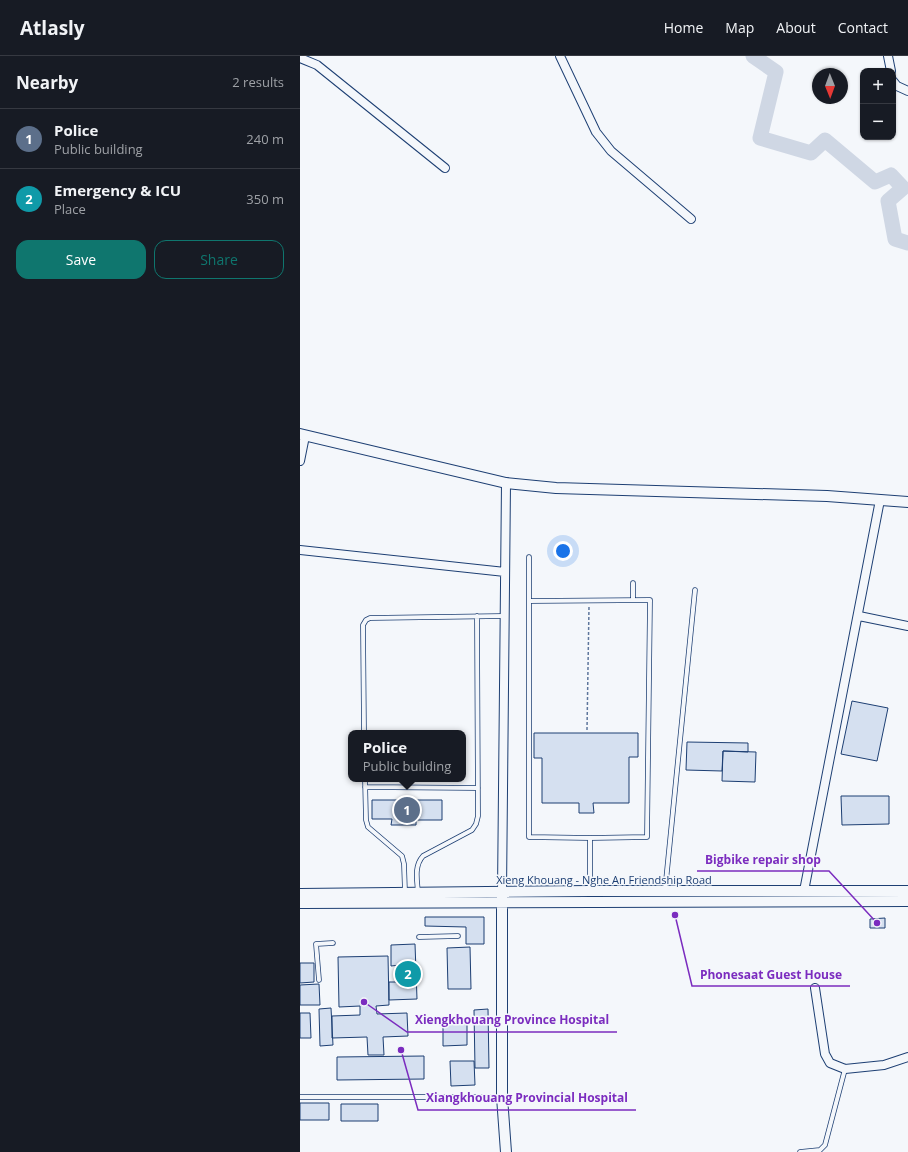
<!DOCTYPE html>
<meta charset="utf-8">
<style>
:root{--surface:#171b24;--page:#20242c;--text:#f1f3f6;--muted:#9ea1a6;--line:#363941;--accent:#0f766e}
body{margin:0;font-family:"Open Sans",sans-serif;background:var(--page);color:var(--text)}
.controls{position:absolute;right:12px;top:12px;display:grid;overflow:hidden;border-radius:8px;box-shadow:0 1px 3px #0004}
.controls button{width:36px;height:36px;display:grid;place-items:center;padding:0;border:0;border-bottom:1px solid var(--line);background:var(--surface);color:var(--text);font:20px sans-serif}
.compass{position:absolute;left:512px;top:12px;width:36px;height:36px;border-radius:50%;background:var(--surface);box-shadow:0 1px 3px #0004;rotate:179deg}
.you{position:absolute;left:263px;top:495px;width:14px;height:14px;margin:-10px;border:3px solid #fff;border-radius:50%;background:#1a73e8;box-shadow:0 0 0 6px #1a73e833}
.badge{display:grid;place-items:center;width:26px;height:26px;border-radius:50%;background:var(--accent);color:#fff;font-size:13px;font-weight:700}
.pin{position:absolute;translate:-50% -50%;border:2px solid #fff;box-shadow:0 1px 4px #0006}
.popup{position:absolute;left:48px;top:674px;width:118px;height:52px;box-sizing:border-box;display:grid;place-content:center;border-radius:8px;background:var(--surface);filter:drop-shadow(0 1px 3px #0005);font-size:13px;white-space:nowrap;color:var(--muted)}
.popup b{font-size:15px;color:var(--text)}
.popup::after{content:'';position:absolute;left:50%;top:100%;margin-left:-8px;border:8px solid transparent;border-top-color:var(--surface)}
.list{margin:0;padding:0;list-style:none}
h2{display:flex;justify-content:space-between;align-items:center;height:52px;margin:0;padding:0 16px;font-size:17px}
h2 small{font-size:13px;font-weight:400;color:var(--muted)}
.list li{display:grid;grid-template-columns:26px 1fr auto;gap:12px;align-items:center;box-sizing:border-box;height:60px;padding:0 16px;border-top:1px solid var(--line)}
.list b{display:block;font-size:15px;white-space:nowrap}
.list p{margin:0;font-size:13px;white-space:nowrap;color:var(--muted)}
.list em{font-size:13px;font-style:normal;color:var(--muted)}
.actions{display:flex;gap:8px;padding:12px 16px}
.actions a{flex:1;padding:9px 0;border:1px solid var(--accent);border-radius:12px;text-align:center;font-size:14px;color:var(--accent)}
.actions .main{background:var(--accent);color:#fff}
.map{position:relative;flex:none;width:608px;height:1096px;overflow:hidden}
header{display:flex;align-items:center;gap:24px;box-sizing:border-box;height:56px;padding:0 20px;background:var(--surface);border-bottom:1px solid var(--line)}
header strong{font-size:19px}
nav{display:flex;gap:22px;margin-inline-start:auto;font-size:14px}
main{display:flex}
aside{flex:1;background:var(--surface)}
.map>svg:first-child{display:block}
</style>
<header>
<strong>Atlasly</strong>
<nav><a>Home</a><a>Map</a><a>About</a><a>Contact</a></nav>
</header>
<main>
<aside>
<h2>Nearby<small>2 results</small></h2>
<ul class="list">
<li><span class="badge" style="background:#5c6f8a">1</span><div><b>Police</b><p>Public building</p></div><em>240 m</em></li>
<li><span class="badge" style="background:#0f9aa8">2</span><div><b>Emergency &amp; ICU</b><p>Place</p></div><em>350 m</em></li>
</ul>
<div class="actions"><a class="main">Save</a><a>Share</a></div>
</aside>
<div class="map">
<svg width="608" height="1096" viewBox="0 0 608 1096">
<rect width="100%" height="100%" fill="#f4f7fb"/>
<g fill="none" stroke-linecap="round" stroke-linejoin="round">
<!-- river -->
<path stroke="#cfd7e4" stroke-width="15" d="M453 0 476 16 460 82 511 97 525 84 575 126 591 119 603 132 588 145 595 183 608 187"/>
</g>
<!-- building -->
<path fill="#d5e0f0" stroke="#1d3f73" d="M552 645 588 652 577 705 541 698Z
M234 677H338V701H329V747H293L294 757H279V747H242V702H234Z
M387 686 448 687V696L423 695 422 715 386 714Z
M423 695 456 696 455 726 422 725Z
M541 740H589V768L542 769Z
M72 744H142V764H116V769H91L92 763H72Z
M125 861H184V888H166V871L125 870Z
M585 862V872H570V863Z
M115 888 117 943 89 944V926H100V909L91 910V889Z
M170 891 171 933H148L147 892Z
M88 900 89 949 76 950 77 958 107 957 108 980 83 981 84 999H68L67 981 32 982V960L60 959V950L39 951 38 901Z
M0 907H14V926L0 927Z
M19 928 20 949H0V929Z
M31 952 33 989 20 990 19 953Z
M188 953 189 1012H175L174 954Z
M0 957H10L11 982H0Z
M167 965V989L143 990V966Z
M124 1000V1023L37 1024V1001Z
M150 1005H174L175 1029 151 1030Z
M0 1047H29V1064H0Z
M41 1048H78V1065H41Z"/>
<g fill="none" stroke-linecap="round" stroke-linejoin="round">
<!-- service casing -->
<g stroke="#1d3f73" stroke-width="5.5">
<path id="service" d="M229 501V781L290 782
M333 544V527
M229 545 350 544 347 781 290 782V835
M64 677 63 569 66 564 70 562 204 560
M65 723 66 764 68 771 102 800 104 808 105 836
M65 731 178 732
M365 835 395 534
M118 836C117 824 114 810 123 800L172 774 176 768 178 760 177 560
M119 881 158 880
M19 924 16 888 33 887
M0 1041H202
M500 1096 520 1094 525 1089 545 1013"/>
</g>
<!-- minor casing -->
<g stroke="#1d3f73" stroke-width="10">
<path id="minor" d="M260 0 296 76 311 95 391 163
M588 0 591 15
M0 2 17 9 145 112
M593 25 597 30 608 35
M0 405 5 380
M0 494 205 516
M559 560 608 570
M504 835 580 444
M202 836 206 427
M515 932 525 998 530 1007 545 1013 584 1009 608 1001"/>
</g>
<!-- tertiary casing -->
<g stroke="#1d3f73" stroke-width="12">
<path id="tertiary" d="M0 378 206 427 256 432 527 440 608 446
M0 838 290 835H608
M202 842V1041L206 1096
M0 847 608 845"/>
</g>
<!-- path -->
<path stroke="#5e769c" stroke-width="1.5" stroke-dasharray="3 2" stroke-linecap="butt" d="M287 674 289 550"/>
<!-- service -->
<use href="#service" stroke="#f4f7fb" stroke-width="4"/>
<!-- minor -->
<use href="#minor" stroke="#f4f7fb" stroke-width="8"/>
<!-- tertiary -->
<use href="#tertiary" stroke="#f4f7fb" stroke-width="10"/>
</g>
<g text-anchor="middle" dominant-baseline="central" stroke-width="3" stroke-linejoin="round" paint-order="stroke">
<!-- street labels -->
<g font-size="11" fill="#1d3f73" stroke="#f4f7fb">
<text x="304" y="823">Xieng Khouang - Nghe An Friendship Road</text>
</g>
</g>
<!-- callouts -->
<path fill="none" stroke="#7b2cbf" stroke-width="1.5" d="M577 867L529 815H397M375 859L392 930H550M64 946L107 976H317M101 994L118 1054H336"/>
<g fill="#7b2cbf" stroke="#f4f7fb" stroke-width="1.5">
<circle cx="577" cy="867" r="4"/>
<circle cx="375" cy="859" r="4"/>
<circle cx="64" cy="946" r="4"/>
<circle cx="101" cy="994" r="4"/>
</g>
<g font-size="12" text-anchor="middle" font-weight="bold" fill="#7b2cbf" stroke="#f4f7fb" stroke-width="3" stroke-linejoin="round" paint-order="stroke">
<text x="463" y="808">Bigbike repair shop</text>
<text x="471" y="923">Phonesaat Guest House</text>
<text x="212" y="968">Xiengkhouang Province Hospital</text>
<text x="227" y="1046">Xiangkhouang Provincial Hospital</text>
</g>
</svg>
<div class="controls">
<button>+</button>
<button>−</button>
</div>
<svg class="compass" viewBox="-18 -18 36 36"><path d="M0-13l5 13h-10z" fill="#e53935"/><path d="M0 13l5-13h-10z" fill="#9ea1a6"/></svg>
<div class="you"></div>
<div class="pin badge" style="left:107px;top:754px;background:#5c6f8a">1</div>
<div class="popup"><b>Police</b>Public building</div>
<div class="pin badge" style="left:108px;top:918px;background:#0f9aa8">2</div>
</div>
</main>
